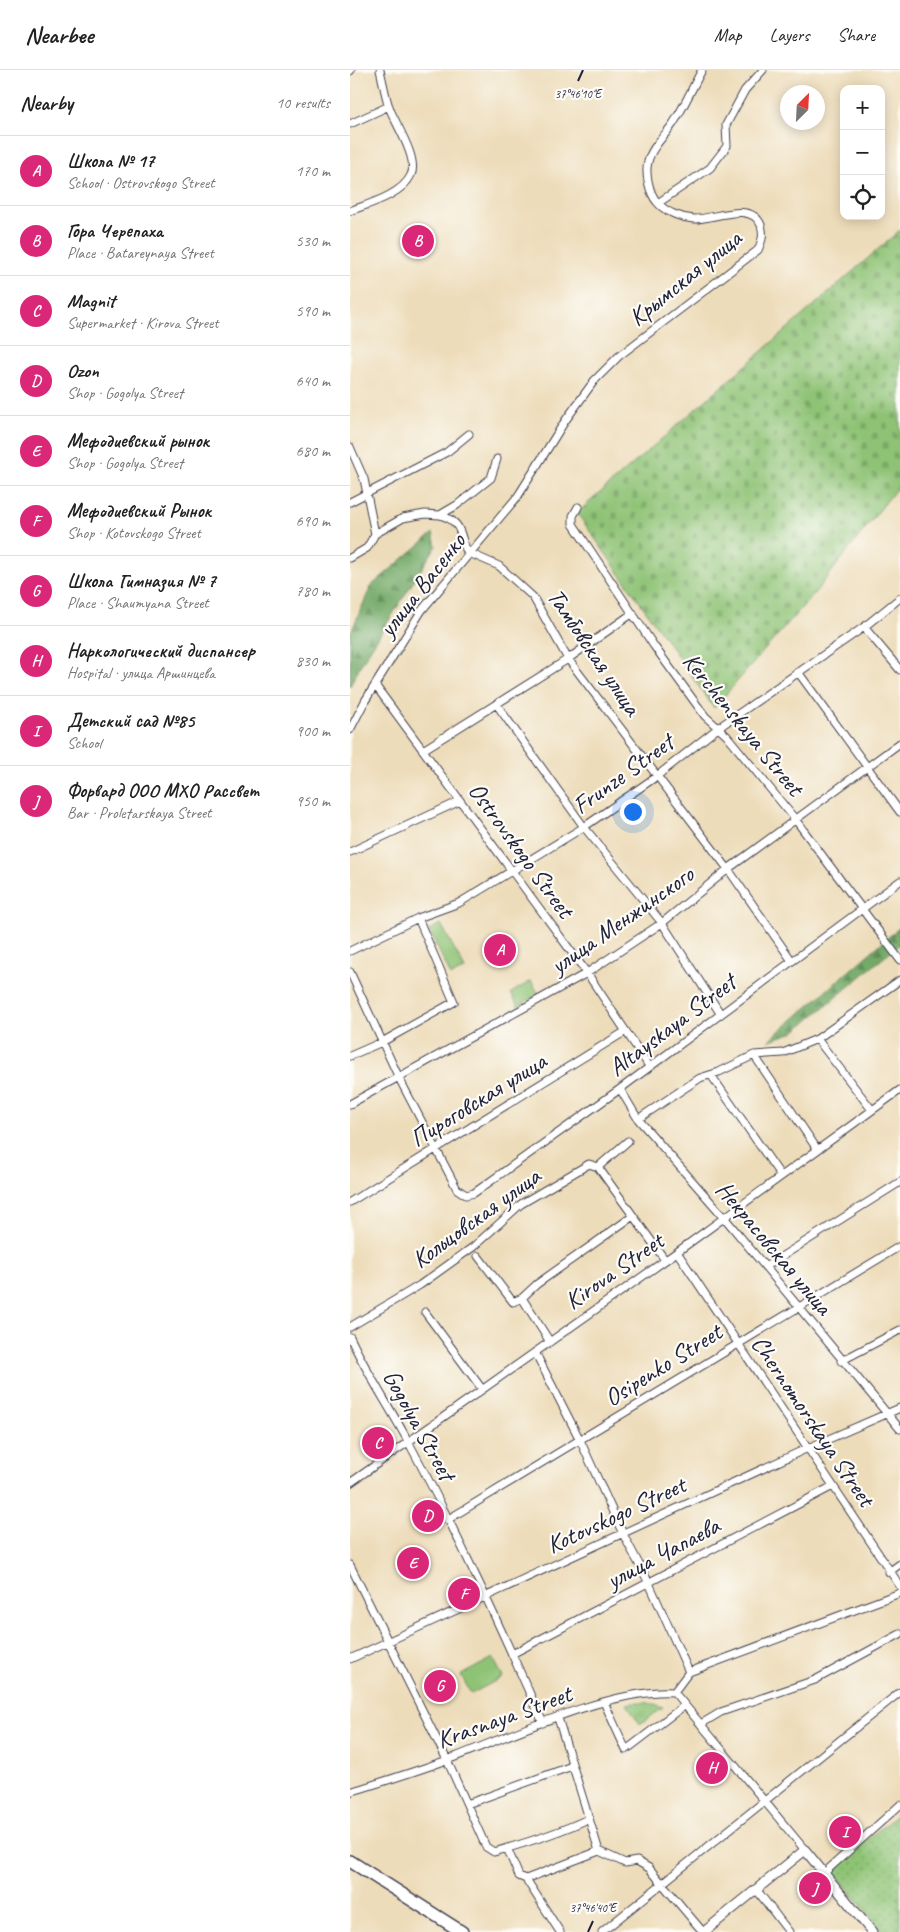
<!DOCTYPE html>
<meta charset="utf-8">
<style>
:root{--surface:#fff;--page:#f6f6f6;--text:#222;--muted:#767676;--line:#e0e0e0;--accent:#db2777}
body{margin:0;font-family:Caveat,sans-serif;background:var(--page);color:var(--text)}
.controls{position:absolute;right:15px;top:15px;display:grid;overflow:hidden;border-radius:10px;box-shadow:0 2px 12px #0003}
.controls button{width:45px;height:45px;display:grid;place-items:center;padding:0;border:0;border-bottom:1px solid var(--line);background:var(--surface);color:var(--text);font:25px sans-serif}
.compass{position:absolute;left:430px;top:15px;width:45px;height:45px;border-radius:50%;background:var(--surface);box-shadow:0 2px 12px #0003;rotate:24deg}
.you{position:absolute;left:282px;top:741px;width:18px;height:18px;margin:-12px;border:4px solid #fff;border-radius:50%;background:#1a73e8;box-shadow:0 0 0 8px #1a73e833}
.badge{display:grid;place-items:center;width:32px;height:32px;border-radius:50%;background:var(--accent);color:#fff;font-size:16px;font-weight:700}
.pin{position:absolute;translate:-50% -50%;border:2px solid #fff;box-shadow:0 1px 5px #0006}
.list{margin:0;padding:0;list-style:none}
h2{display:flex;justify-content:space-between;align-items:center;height:65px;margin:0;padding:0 20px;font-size:21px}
h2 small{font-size:16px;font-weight:400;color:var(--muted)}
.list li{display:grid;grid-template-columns:32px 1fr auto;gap:15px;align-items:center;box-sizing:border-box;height:70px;padding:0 20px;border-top:1px solid var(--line)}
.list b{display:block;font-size:19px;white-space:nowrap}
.list p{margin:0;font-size:16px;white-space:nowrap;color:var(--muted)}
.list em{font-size:16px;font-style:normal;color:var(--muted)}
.icon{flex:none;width:28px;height:28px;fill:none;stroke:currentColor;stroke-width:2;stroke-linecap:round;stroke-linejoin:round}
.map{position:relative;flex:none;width:550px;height:1862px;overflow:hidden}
header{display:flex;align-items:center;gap:30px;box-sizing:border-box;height:70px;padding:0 25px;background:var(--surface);border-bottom:1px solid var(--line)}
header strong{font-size:24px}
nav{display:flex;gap:28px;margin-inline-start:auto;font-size:18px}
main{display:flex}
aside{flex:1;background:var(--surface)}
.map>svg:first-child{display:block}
</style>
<header>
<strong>Nearbee</strong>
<nav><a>Map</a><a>Layers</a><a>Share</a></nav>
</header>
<main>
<aside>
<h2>Nearby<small>10 results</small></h2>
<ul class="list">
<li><span class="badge">A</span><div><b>Школа № 17</b><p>School · Ostrovskogo Street</p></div><em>170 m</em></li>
<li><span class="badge">B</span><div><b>Гора Черепаха</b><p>Place · Batareynaya Street</p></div><em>530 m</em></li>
<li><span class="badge">C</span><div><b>Magnit</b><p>Supermarket · Kirova Street</p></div><em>590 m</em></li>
<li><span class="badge">D</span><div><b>Ozon</b><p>Shop · Gogolya Street</p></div><em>640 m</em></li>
<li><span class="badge">E</span><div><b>Мефодиевский рынок</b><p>Shop · Gogolya Street</p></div><em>680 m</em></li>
<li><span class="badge">F</span><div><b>Мефодиевский Рынок</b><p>Shop · Kotovskogo Street</p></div><em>690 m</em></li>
<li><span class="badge">G</span><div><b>Школа Гимназия № 7</b><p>Place · Shaumyana Street</p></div><em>780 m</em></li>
<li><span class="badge">H</span><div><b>Наркологический диспансер</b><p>Hospital · улица Аршинцева</p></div><em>830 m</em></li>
<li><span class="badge">I</span><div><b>Детский сад №85</b><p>School</p></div><em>900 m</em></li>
<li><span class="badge">J</span><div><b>Форвард ООО МХО Рассвет</b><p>Bar · Proletarskaya Street</p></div><em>950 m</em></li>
</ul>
</aside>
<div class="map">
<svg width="550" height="1862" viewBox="0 0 550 1862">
<defs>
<pattern id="grass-tufts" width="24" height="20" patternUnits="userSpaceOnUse" patternTransform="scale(1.25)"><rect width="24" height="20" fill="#8ec375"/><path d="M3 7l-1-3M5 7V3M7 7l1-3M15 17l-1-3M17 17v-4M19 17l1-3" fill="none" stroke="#7aa766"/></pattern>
<pattern id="forest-firs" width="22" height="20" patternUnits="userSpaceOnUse" patternTransform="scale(1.25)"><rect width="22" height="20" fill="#72a966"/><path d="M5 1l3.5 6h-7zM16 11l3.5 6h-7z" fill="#5d8955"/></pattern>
<pattern id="cemetery-stones" width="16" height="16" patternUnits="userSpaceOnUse" patternTransform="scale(1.25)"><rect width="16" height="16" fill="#8ec375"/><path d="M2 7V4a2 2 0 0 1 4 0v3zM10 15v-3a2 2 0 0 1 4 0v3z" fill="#7aa766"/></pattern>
<pattern id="park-dots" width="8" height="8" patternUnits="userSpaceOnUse" patternTransform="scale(1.25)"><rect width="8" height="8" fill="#8ec375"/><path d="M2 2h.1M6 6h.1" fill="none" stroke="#7aa766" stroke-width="1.8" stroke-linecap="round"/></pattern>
</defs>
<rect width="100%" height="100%" fill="#fdfcf7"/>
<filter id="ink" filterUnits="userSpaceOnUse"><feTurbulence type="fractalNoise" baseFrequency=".02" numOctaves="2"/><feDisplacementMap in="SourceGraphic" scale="10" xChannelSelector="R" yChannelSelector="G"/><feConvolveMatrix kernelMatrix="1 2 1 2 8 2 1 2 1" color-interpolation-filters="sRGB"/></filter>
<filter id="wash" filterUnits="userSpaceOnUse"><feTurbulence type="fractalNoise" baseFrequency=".0096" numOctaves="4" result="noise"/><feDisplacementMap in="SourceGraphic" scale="20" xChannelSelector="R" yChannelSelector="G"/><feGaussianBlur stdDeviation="1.12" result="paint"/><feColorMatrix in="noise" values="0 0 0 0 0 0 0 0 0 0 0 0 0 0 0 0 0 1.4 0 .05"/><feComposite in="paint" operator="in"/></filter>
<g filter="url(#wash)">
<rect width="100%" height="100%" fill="#eddcb9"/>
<!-- grass -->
<path fill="url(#grass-tufts)" stroke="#587258" d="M288 1632 299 1633 313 1638 290 1654 277 1634Z"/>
<!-- forest -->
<path fill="url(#forest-firs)" stroke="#4a6650" d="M83 463 86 476 10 596 0 616V564L21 516Z
M550 857V874L444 962 418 971Z"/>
<!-- cemetery -->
<path fill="url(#cemetery-stones)" stroke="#587258" d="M550 160V414L468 519 364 638 227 443Z"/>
<!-- park -->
<path fill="url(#park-dots)" stroke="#587258" d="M550 1742V1862H533L484 1802 489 1793Z"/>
<!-- pitch -->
<path fill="#8ec375" stroke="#587258" d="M91 854 115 899 101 906 79 860Z
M181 911 189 924 168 936 161 923Z
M143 1588 153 1607 121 1624 111 1605Z"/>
</g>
<g filter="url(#ink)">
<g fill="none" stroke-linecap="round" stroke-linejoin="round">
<!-- minor casing -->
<g stroke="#403e4e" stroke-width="9">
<path id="minor" d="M0 1 1 0
M0 54 39 36
M308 133 360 98 377 76 376 55 395 20 413 0
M0 141C18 134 52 125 61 105 69 89 45 53 39 37 35 25 33 12 30 0
M0 377 14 409 25 464 17 478 0 488
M0 432 97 382 119 364
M228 437 223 446V454L304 576 355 646 377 666 445 749 550 890
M90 445C113 452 109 464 117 482L149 496 183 527 218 589 378 799 442 891
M25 464 53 448 75 444 90 445 107 435 141 408 147 389
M514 557 550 600
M448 602 550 742
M25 615 237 903 299 996
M147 635 234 757 312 853 370 943
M0 660 15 631 72 540 168 426 215 351 244 311 269 286 408 180C412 171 414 165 411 155 401 130 362 150 344 149 331 148 315 142 307 132 299 123 295 103 298 92 301 78 315 65 323 54 334 37 342 18 352 0
M73 680 218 589 283 543
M0 782 110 731
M0 881 68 848 109 833 234 757 307 706 368 658 514 557 550 528
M0 902 49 1008 107 1119 116 1125 124 1123 270 1019 550 811
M467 969 522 1040
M404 985 467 1079
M0 986 32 972 104 932 68 848
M361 1005 431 1106
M270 1019 288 1049 373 1146 550 1359
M0 1034 237 903 312 853 378 799 550 673
M288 1049 350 1008 369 1002 404 985 433 983 467 969 550 910
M248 1097 315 1190
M0 1132 276 961
M327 1182 550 1516
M128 1186 163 1232 172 1228 200 1272
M415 1197 550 1112
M172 1228 187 1214 283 1146
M75 1242 132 1319
M0 1257 70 1215 123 1177 171 1134 239 1094 248 1097 278 1071
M0 1267C17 1304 40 1337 59 1373 108 1464 151 1559 193 1653
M185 1282 230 1370 273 1464 299 1513 339 1602 324 1622
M491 1291 550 1260
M0 1413 327 1182 550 1020
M97 1450 550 1176
M0 1495 97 1690 136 1777 144 1782C176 1773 208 1763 238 1749
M539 1502 550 1494
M162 1584 483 1416
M0 1589 458 1378 550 1338
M339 1602 550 1523
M324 1622 455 1780
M254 1632 276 1680 335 1635
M208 1648 249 1781
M351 1654 371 1642 465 1610 550 1564
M0 1722C35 1711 71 1700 105 1687 164 1664 263 1618 324 1622
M117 1734 222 1696
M157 1778 169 1806 176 1809 210 1862
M249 1781 275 1793 287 1791 299 1798 353 1862
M474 1803 550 1735
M176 1809 249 1781
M406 1819 439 1862
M252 1862 550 1622"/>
</g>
<!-- tertiary casing -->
<g stroke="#403e4e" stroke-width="11">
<path id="tertiary" d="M354 1862 455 1780 522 1862"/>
</g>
<!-- primary casing -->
<g stroke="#403e4e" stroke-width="14">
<path id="primary" d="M0 1791 112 1862"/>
</g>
<!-- minor -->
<use href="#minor" stroke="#fff" stroke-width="7"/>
<!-- tertiary -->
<use href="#tertiary" stroke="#fff" stroke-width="9"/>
<!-- primary -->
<use href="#primary" stroke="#fff" stroke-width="11"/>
</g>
</g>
<!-- ticks -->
<path fill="none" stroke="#22223b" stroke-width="2" d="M228 11 233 0M238 1862 243 1851"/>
<g text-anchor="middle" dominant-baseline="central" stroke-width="4.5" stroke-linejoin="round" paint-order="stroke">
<!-- street labels -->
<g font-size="25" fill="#22223b" stroke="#fdfcf7">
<text transform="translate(335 208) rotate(-39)">Крымская улица</text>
<text transform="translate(72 515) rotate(-52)">улица Васенко</text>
<text transform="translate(244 582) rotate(56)">Тамбовская улица</text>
<text transform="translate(393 654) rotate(51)">Kerchenskaya Street</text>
<text transform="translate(273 704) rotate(-36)">Frunze Street</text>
<text transform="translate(171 780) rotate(54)">Ostrovskogo Street</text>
<text transform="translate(272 850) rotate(-35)">улица Менжинского</text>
<text transform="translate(322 955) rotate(-37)">Altayskaya Street</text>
<text transform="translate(128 1030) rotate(-32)">Пироговская улица</text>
<text transform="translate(126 1148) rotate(-36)">Кольцовская улица</text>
<text transform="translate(424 1178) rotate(50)">Некрасовская улица</text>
<text transform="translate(264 1201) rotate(-35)">Kirova Street</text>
<text transform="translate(313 1295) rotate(-32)">Osipenko Street</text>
<text transform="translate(463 1351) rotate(56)">Chernomorskaya Street</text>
<text transform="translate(69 1355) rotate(61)">Gogolya Street</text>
<text transform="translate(266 1445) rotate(-25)">Kotovskogo Street</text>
<text transform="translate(313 1483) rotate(-28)">улица Чапаева</text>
<text transform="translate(154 1647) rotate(-20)">Krasnaya Street</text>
</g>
</g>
<g font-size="12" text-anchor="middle" fill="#22223b" stroke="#fdfcf7" stroke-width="4.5" stroke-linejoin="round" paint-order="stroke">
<text x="228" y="28">37°46'10"E</text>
<text x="243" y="1842">37°46'40"E</text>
</g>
</svg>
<div class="controls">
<button>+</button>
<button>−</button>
<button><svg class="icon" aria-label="locate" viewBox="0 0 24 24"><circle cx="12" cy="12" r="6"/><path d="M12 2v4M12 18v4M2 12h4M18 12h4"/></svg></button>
</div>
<svg class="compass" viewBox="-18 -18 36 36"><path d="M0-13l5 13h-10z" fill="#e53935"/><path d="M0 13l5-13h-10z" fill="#767676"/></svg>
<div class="you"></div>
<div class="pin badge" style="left:150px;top:880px">A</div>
<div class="pin badge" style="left:68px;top:171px">B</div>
<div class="pin badge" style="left:28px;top:1373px">C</div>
<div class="pin badge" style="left:78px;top:1446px">D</div>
<div class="pin badge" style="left:63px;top:1493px">E</div>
<div class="pin badge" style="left:114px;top:1524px">F</div>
<div class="pin badge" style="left:90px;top:1616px">G</div>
<div class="pin badge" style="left:362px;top:1698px">H</div>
<div class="pin badge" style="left:495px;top:1762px">I</div>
<div class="pin badge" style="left:465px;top:1818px">J</div>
</div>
</main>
